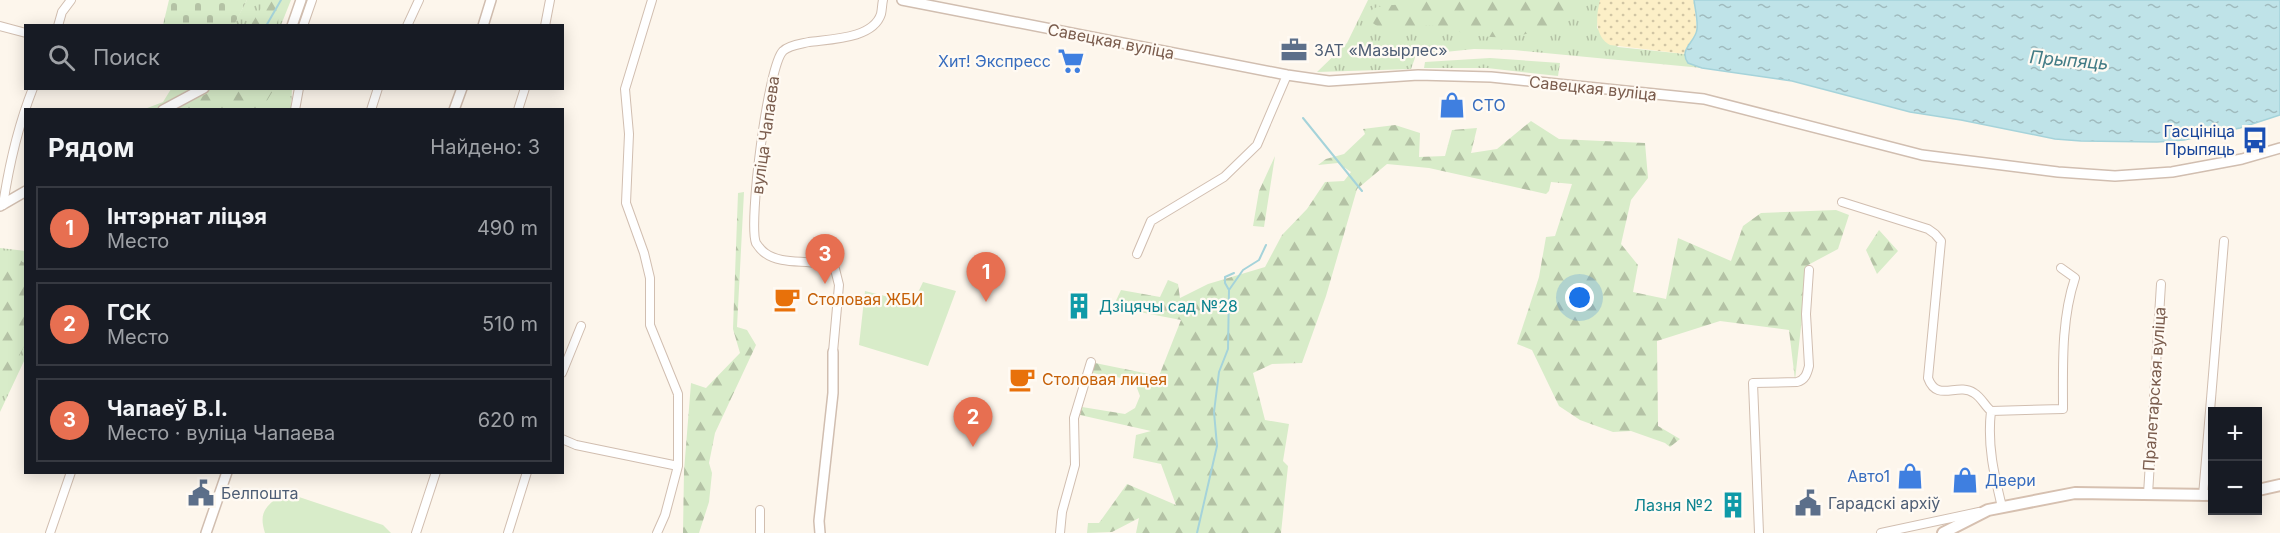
<!DOCTYPE html>
<html lang="ru">
<meta charset="utf-8">
<style>
:root{--surface:#171b24;--page:#20242c;--text:#f1f3f6;--muted:#9ea1a6;--line:#363941;--accent:#e76f51}
body{margin:0;font-family:Inter,sans-serif;background:var(--page);color:var(--text)}
.controls{position:absolute;right:18px;bottom:18px;display:grid;overflow:hidden;border-radius:0px;box-shadow:0 3px 15px #0003}
.controls button{width:54px;height:54px;display:grid;place-items:center;padding:0;border:0;border-bottom:2px solid var(--line);background:var(--surface);color:var(--text);font:30px sans-serif}
.you{position:absolute;left:1580px;top:298px;width:21px;height:21px;margin:-15px;border:4px solid #fff;border-radius:50%;background:#1a73e8;box-shadow:0 0 0 9px #1a73e833}
.badge{display:grid;place-items:center;width:39px;height:39px;border-radius:50%;background:var(--accent);color:#fff;font-size:20px;font-weight:700}
.pin{position:absolute;translate:-50% -50px;filter:drop-shadow(0 2px 3px #0008)}
.pin::after{content:'';position:absolute;top:32px;width:21px;height:18px;background:inherit;clip-path:polygon(0 0,100% 0,50% 100%)}
.list{margin:0;padding:0;list-style:none}
h2{display:flex;justify-content:space-between;align-items:center;height:78px;margin:0;padding:0 24px;font-size:26px}
h2 small{font-size:20px;font-weight:400;color:var(--muted)}
.list li{display:grid;grid-template-columns:39px 1fr auto;gap:18px;align-items:center;box-sizing:border-box;height:84px;margin:0 12px 12px;padding:0 12px;border:2px solid var(--line);border-radius:0px}
.list b{display:block;font-size:22px;white-space:nowrap}
.list p{margin:0;font-size:20px;white-space:nowrap;color:var(--muted)}
.list em{font-size:20px;font-style:normal;color:var(--muted)}
.icon{flex:none;width:33px;height:33px;fill:none;stroke:currentColor;stroke-width:2;stroke-linecap:round;stroke-linejoin:round}
.map{position:relative;flex:none;width:2280px;height:533px;overflow:hidden}
.search{position:absolute;background:var(--surface);box-shadow:0 3px 15px #0003;left:24px;top:24px;width:540px;height:66px;display:flex;align-items:center;gap:15px;box-sizing:border-box;padding:0 21px;border-radius:0px;color:var(--muted);font-size:22px}
.panel{position:absolute;background:var(--surface);box-shadow:0 3px 15px #0003;left:24px;top:108px;width:540px;height:366px;border-radius:0px}
.map>svg:first-child{display:block}
</style>
<div class="map">
<svg width="2280" height="533" viewBox="0 0 2280 533">
<defs>
<pattern id="grass-tufts" width="24" height="20" patternUnits="userSpaceOnUse" patternTransform="scale(1.5)"><rect width="24" height="20" fill="#d8ecc9"/><path d="M3 7l-1-3M5 7V3M7 7l1-3M15 17l-1-3M17 17v-4M19 17l1-3" fill="none" stroke="#b4c2a5"/></pattern>
<pattern id="forest-firs" width="22" height="20" patternUnits="userSpaceOnUse" patternTransform="scale(1.5)"><rect width="22" height="20" fill="#d8ecc9"/><path d="M5 1l3.5 6h-7zM16 11l3.5 6h-7z" fill="#b4c2a5"/></pattern>
<pattern id="sand-dots" width="8" height="8" patternUnits="userSpaceOnUse" patternTransform="scale(1.5)"><rect width="8" height="8" fill="#fcefc7"/><path d="M2 2h.1M6 6h.1" fill="none" stroke="#d1c5a4" stroke-width="1.8" stroke-linecap="round"/></pattern>
<pattern id="cemetery-stones" width="16" height="16" patternUnits="userSpaceOnUse" patternTransform="scale(1.5)"><rect width="16" height="16" fill="#d8ecc9"/><path d="M2 7V4a2 2 0 0 1 4 0v3zM10 15v-3a2 2 0 0 1 4 0v3z" fill="#b4c2a5"/></pattern>
<pattern id="water-ripples" width="26" height="14" patternUnits="userSpaceOnUse" patternTransform="scale(1.5)"><rect width="26" height="14" fill="#bfe3e8"/><path d="M2 4q2-2 4 0t4 0M15 11q2-2 4 0t4 0" fill="none" stroke="#a0bbbe"/></pattern>
</defs>
<rect width="100%" height="100%" fill="#fdf6ec"/>
<!-- grass -->
<path fill="url(#grass-tufts)" d="M247 0H291L281 25 233 26Z
M1368 0H1600L1597 28 1618 47 1685 54 1693 65 1702 68 1514 50 1474 49 1416 55 1411 69 1317 72 1347 43Z
M1490 58 1560 63 1558 76 1487 68H1424L1425 62Z
M171 89H292L291 109 276 108 275 110H142L163 102Z
M0 248 26 251 25 359 0 412Z"/>
<!-- forest -->
<path fill="url(#forest-firs)" d="M266 0H286L276 25H251Z
M1417 0H1577C1551 36 1509 42 1468 34 1457 32 1447 27 1436 26 1417 25 1398 27 1380 27 1375 25 1371 23 1370 17 1366 0 1405 9 1417 0Z
M216 89V88L274 89 262 109H185L194 100Z
M1531 121 1559 139 1645 143 1648 178 1631 200 1621 244 1638 265 1633 292 1666 299 1678 238 1731 261 1743 226 1761 213 1836 210 1849 215 1838 249 1808 265 1795 380 1789 330 1720 321 1657 341 1658 426 1680 439 1670 447 1665 443 1631 431 1613 432 1580 420 1559 406 1532 350 1517 344 1539 277 1546 237 1555 236 1572 184 1551 182 1549 191 1546 194 1429 168 1387 164 1357 189 1326 296 1302 363 1272 364 1253 373 1265 420 1289 424 1283 461 1288 466 1281 533H1136L1139 518 1112 532 1087 533 1088 523H1099L1127 484 1176 505 1161 464 1133 458 1136 435 1151 431 1080 415 1082 407 1125 414 1135 408 1140 396 1134 380 1092 373 1095 363 1159 376 1181 320 1113 307 1121 290 1160 297 1168 280 1178 284 1180 298 1208 284 1265 267 1282 235 1307 209 1325 182 1344 181 1351 172 1338 163 1318 165 1326 159 1344 154 1365 134 1363 129 1395 125 1420 133 1419 157 1445 156 1452 130 1477 128 1471 153 1497 149Z
M1275 156 1264 227 1253 226 1259 191Z
M744 192 737 327 747 330 756 345 715 433 709 463 712 473 709 502 699 533H683L684 471 691 383 706 388 740 353 733 329 738 193Z
M1879 230 1898 251 1877 274 1866 250Z
M0 253 25 263V344L0 398Z"/>
<!-- sand -->
<path fill="url(#sand-dots)" d="M1600 0H1694L1697 31 1685 54 1610 45C1594 36 1596 16 1600 0Z"/>
<!-- cemetery -->
<path fill="url(#cemetery-stones)" d="M169 0H247L234 25H163Z"/>
<!-- pitch -->
<path fill="#d8ecc9" d="M923 282 956 291 928 366 859 345 865 291 913 303Z
M280 496H296L383 525 391 533H265C259 514 264 507 280 496Z"/>
<!-- water -->
<path fill="url(#water-ripples)" stroke="#a5d3da" stroke-width="1.5" d="M1694 0H2280V115L2240 128 2184 140 2157 142 2081 141 2055 139 1961 120 1910 112 1792 81 1702 68 1688 63C1678 49 1696 42 1697 29 1698 20 1695 9 1694 0Z"/>
<g fill="none" stroke-linecap="round" stroke-linejoin="round">
<!-- stream -->
<path stroke="#a5d3da" stroke-width="2" d="M266 26 281 0
M1303 118 1362 191
M1229 290 1225 283V277L1234 273
M1197 533 1217 446 1214 412 1219 372 1228 349 1229 290 1243 270 1259 260 1266 245"/>
<!-- minor casing -->
<g stroke="#d1beb0" stroke-width="10">
<path id="minor" d="M652 0 625 89 629 134 626 203 644 253 650 278V325L678 394V466L665 515 657 533
M0 26 26 33
M58 26 62 12 71 0
M303 26 312 0
M407 26 419 0
M545 26 550 0
M295 110 299 88
M371 110 378 88
M518 110 525 88
M1842 202 1928 229 1935 234 1941 241 1928 378C1937 403 1957 382 1974 393 1981 397 1985 406 1991 411L2063 409C2063 366 2061 320 2075 278L2061 268
M3 205C9 165 18 126 33 88
M1137 254 1151 221 1224 177 1257 145 1287 75
M833 352 839 285 835 269C814 257 784 267 765 253 762 251 758 246 756 243 748 224 768 65 783 51 789 45 801 44 809 42 830 39 873 39 881 14 882 10 882 4 883 0
M562 373 581 326
M1991 411C1987 445 1994 474 2002 507
M562 439 576 445 678 466
M2148 494 2161 284
M2203 496 2224 241
M760 510V533
M50 533 71 472
M416 533 436 472
M508 533 527 472
M1060 533 1062 512 1075 465 1074 418 1091 362
M1759 533 1753 383 1797 382C1805 380 1807 374 1809 366L1806 314 1809 270
M1881 533 1979 512"/>
</g>
<!-- tertiary casing -->
<g stroke="#d1beb0" stroke-width="12">
<path id="tertiary" d="M902 0 1287 75 1329 81 1418 75 1491 77 1704 99 1922 155 2058 172 2115 176 2172 172 2242 159 2280 148
M292 26 301 0
M483 26 491 0
M163 110 204 88
M454 110 462 88
M0 206 26 191
M206 533 227 472
M820 533 819 521 833 393V352"/>
</g>
<!-- secondary casing -->
<g stroke="#d6c0b0" stroke-width="14">
<path id="secondary" d="M2258 490 2280 485
M1943 533 1988 510 2075 493 2212 495"/>
</g>
<!-- minor -->
<use href="#minor" stroke="#fff" stroke-width="8"/>
<!-- tertiary -->
<use href="#tertiary" stroke="#fff" stroke-width="9"/>
<!-- secondary -->
<use href="#secondary" stroke="#fff" stroke-width="10"/>
</g>
<!-- icons -->
<defs>
<g id="office-bare" transform="scale(2.07)"><path d="M-6-3h4V-5.5h4V-3h4V5H-6ZM-1-4.5V-3h2v-1.5ZM-6 0V1H6V0Z" fill="#5c6f8a" stroke="#fffaf3" stroke-width="2.5" paint-order="stroke"/></g>
<g id="supermarket-bare" transform="scale(2.07)"><path d="M-6-5.5h2.5l.6 2H6L4.5 2H-2.5L-4.4-4H-6ZM-1.5 3.2a1.3 1.3 0 1 0 .1 0ZM3 3.2a1.3 1.3 0 1 0 .1 0Z" fill="#3f7fe0" stroke="#fffaf3" stroke-width="2.5" paint-order="stroke"/></g>
<g id="shop-bare" transform="scale(2.07)"><path d="M-5-2.5h2.3a2.7 3.5 0 0 1 5.4 0H5L5.5 6h-11ZM-1.5-2.5h3a1.5 2.3 0 0 0-3 0Z" fill="#3f7fe0" stroke="#fffaf3" stroke-width="2.5" paint-order="stroke"/></g>
<g id="bus-bare" transform="scale(2.07)"><path d="M-5-6H5V4H4V6H2V4H-2V6H-4V4H-5ZM-3.5-4V0h7V-4ZM-3.5 1.2v1.5H-2V1.2ZM2 1.2v1.5H3.5V1.2Z" fill="#1a4fb4" stroke="#fffaf3" stroke-width="2.5" paint-order="stroke"/></g>
<g id="cafe-bare" transform="scale(2.07)"><path d="M-5.5-4.5H6V0H3Q3 3.5 0 3.5H-2.5Q-5.5 3.5-5.5 0ZM3-3.2v2h1.7v-2ZM-6 4.5H4V6H-6Z" fill="#e8710a" stroke="#fffaf3" stroke-width="2.5" paint-order="stroke"/></g>
<g id="building-bare" transform="scale(2.07)"><path d="M-4-6H4V6H1V3H-1V6H-4ZM-2.5-4.3h1.7v1.8h-1.7ZM.8-4.3h1.7v1.8H.8ZM-2.5-1h1.7V.8h-1.7ZM.8-1h1.7V.8H.8Z" fill="#0f9aa8" stroke="#fffaf3" stroke-width="2.5" paint-order="stroke"/></g>
<g id="civic-bare" transform="scale(2.07)"><path d="M-.6-6.5H3V-4.5H.6V-3L4-1V1h2V6H-6V1h2V-1L-.6-3ZM-1.2 2.5V6h2.4V2.5Z" fill="#5c6f8a" stroke="#fffaf3" stroke-width="2.5" paint-order="stroke"/></g>
</defs>
<g fill-rule="evenodd">
<use href="#office-bare" x="1294" y="50"/>
<use href="#supermarket-bare" x="1071" y="61"/>
<use href="#shop-bare" x="1452" y="105"/>
<use href="#bus-bare" x="2255" y="140"/>
<use href="#cafe-bare" x="787" y="299"/>
<use href="#building-bare" x="1079" y="306"/>
<use href="#cafe-bare" x="1022" y="379"/>
<use href="#shop-bare" x="1910" y="476"/>
<use href="#shop-bare" x="1965" y="480"/>
<use href="#civic-bare" x="201" y="493"/>
<use href="#civic-bare" x="1808" y="503"/>
<use href="#building-bare" x="1733" y="505"/>
</g>
<g text-anchor="middle" dominant-baseline="central" stroke-width="4.5" stroke-linejoin="round" paint-order="stroke">
<!-- street labels -->
<g font-size="16" fill="#7a5c4d" stroke="#fffaf3">
<text transform="translate(1111 41) rotate(11)">Савецкая вуліца</text>
<text transform="translate(1593 88) rotate(6)">Савецкая вуліца</text>
<text transform="translate(765 135) rotate(-82)">вуліца Чапаева</text>
<text transform="translate(2154 389) rotate(-86)">Пралетарская вуліца</text>
</g>
<!-- service labels -->
<g font-size="16" fill="#4e5e75" stroke="#fffaf3" text-anchor="start">
<text x="1314" y="50">ЗАТ «Мазырлес»</text>
<text x="221" y="493">Белпошта</text>
<text x="1828" y="503">Гарадскі архіў</text>
</g>
<!-- shop labels -->
<g font-size="16" fill="#366cbe" stroke="#fffaf3" text-anchor="end">
<text x="1051" y="61">Хит! Экспресс</text>
<text x="1472" y="105" text-anchor="start">СТО</text>
<text x="1890" y="476">Авто1</text>
<text x="1985" y="480" text-anchor="start">Двери</text>
</g>
<!-- transit labels -->
<g font-size="16" fill="#164399" stroke="#fffaf3" text-anchor="end">
<text x="2235" y="131">Гасцініца<tspan x="2235" dy="18">Прыпяць</tspan></text>
</g>
<!-- food labels -->
<g font-size="16" fill="#c56008" stroke="#fffaf3" text-anchor="start">
<text x="807" y="299">Столовая ЖБИ</text>
<text x="1042" y="379">Столовая лицея</text>
</g>
<!-- culture labels -->
<g font-size="16" fill="#0d838f" stroke="#fffaf3" text-anchor="start">
<text x="1099" y="306">Дзіцячы сад №28</text>
<text x="1713" y="505" text-anchor="end">Лазня №2</text>
</g>
<!-- water labels -->
<g font-size="18" font-style="italic" fill="#437c86" stroke="#fffaf3">
<text transform="translate(2069 60) rotate(5)">Прыпяць</text>
</g>
</g>
</svg>
<div class="controls">
<button>+</button>
<button>−</button>
</div>
<div class="you"></div>
<div class="pin badge" style="left:986px;top:302px">1</div>
<div class="pin badge" style="left:973px;top:447px">2</div>
<div class="pin badge" style="left:825px;top:284px">3</div>
<div class="search"><svg class="icon" aria-label="search" viewBox="0 0 24 24"><circle cx="10" cy="10" r="6"/><path d="M15 15l6 6"/></svg>Поиск</div>
<section class="panel">
<h2>Рядом<small>Найдено: 3</small></h2>
<ul class="list">
<li><span class="badge">1</span><div><b>Інтэрнат ліцэя</b><p>Место</p></div><em>490 m</em></li>
<li><span class="badge">2</span><div><b>ГСК</b><p>Место</p></div><em>510 m</em></li>
<li><span class="badge">3</span><div><b>Чапаеў В.І.</b><p>Место · вуліца Чапаева</p></div><em>620 m</em></li>
</ul>
</section>
</div>
